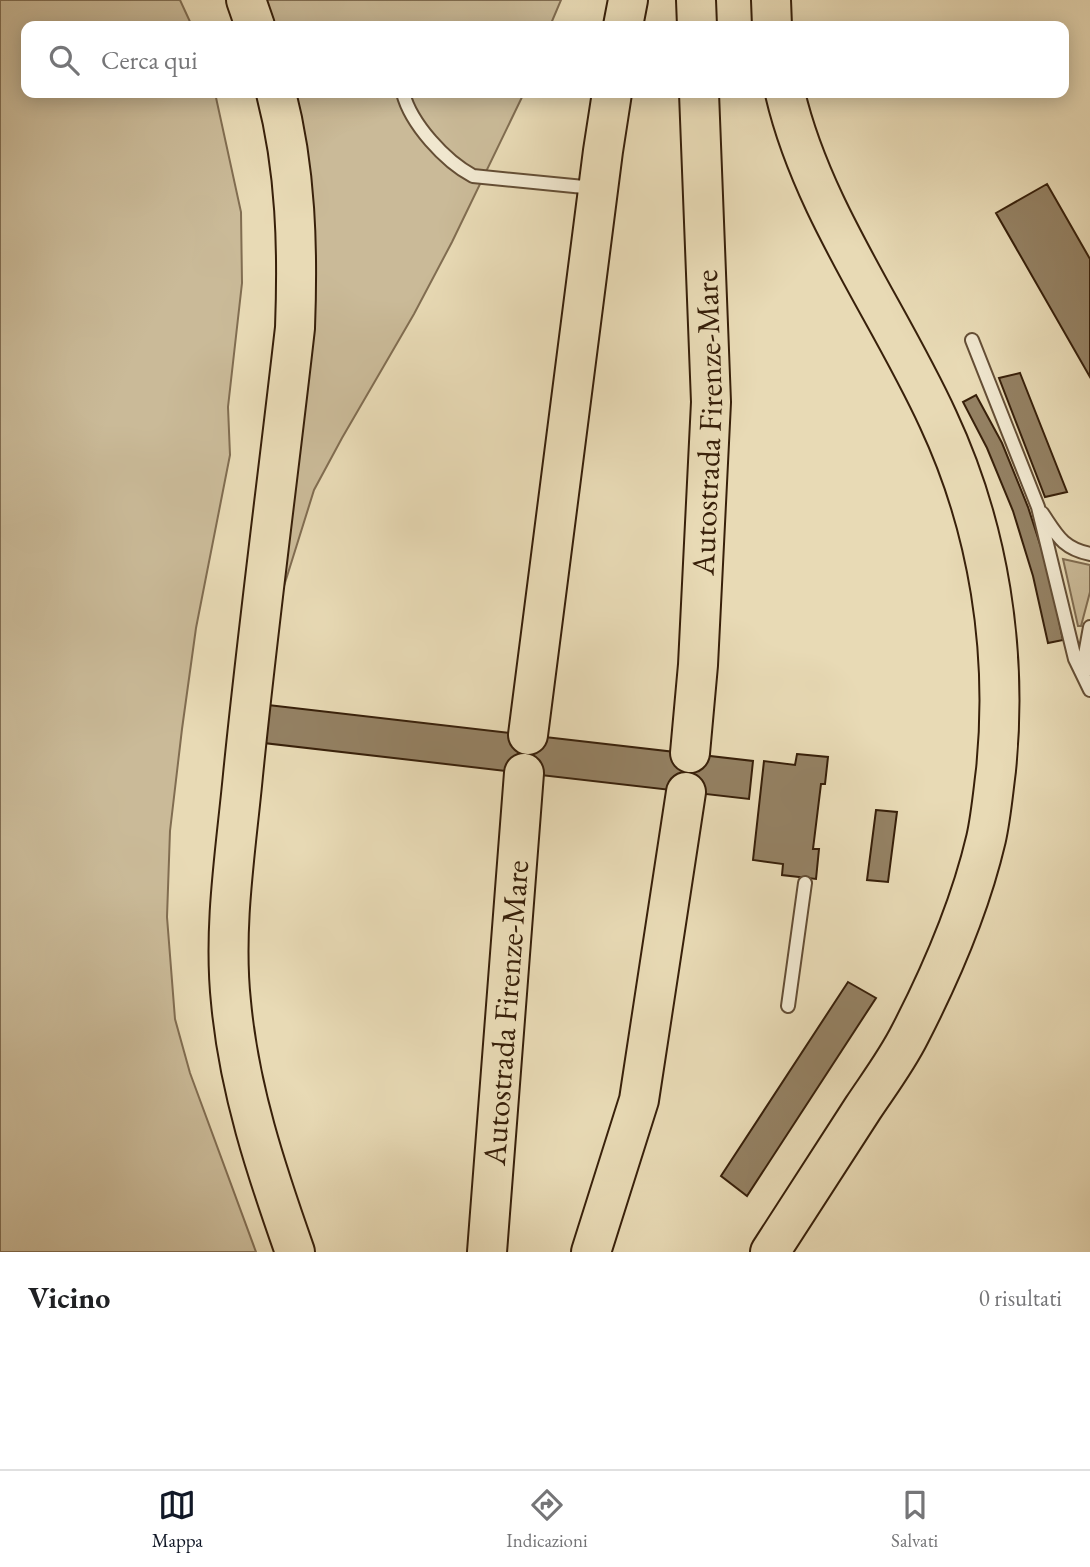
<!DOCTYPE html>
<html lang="it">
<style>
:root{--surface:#fff;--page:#f2f2f2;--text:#202124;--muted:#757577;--line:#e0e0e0;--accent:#111827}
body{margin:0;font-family:"EB Garamond",serif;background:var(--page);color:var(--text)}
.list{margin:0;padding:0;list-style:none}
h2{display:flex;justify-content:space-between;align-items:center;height:91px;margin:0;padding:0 28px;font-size:30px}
h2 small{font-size:23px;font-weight:400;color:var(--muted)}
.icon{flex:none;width:38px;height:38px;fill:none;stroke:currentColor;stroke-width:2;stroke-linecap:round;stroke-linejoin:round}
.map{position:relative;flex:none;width:1090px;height:1252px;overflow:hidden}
.search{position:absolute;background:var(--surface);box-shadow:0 4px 18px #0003;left:21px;right:21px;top:21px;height:77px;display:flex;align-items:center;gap:18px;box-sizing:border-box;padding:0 24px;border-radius:14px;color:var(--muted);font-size:26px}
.sheet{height:217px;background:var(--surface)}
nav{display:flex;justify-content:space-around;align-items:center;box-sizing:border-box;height:98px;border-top:2px solid var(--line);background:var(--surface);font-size:19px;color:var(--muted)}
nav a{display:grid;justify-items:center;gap:4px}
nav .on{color:var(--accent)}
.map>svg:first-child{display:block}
</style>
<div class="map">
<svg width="1090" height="1252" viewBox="0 0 1090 1252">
<rect width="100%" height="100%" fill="#e8dab5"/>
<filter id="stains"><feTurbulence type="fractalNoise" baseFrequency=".00286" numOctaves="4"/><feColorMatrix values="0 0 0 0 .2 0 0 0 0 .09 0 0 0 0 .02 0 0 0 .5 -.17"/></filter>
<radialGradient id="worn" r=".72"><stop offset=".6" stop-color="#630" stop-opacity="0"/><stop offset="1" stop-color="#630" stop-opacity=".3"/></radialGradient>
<!-- green -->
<path fill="#caba98" stroke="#816d51" stroke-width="2" d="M0 0H180L192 26H26V93H215L241 212 242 283 228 407 230 455 196 628 182 729 170 831 167 917 175 1019 190 1073 256 1252H0Z
M262 0H561L550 26H271Z
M290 93H524L452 242 414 314 342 438 314 490 284 586 279 584Z
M1063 559 1090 565V592L1081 626H1078Z"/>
<!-- building -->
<path fill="#948163" stroke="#38200a" stroke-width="2" d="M1047 184 1090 259V377L996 213Z
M1020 373 1067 492 1045 497 999 378Z
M976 395 1002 443 1028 507 1049 572 1063 640 1048 643 1033 576 1013 511 987 448 963 402Z
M268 705 753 761 749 799 264 743Z
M797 754 828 757 825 784H821L813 849H819L816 879 782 875 783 864 753 860 764 761 795 765Z
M876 810 897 812 888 882 867 880Z
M848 982 876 998 747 1196 721 1176Z"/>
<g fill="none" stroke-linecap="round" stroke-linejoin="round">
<!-- lane casing -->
<g stroke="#644e35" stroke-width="16">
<path id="lane" d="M403 93C411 124 445 161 473 176L594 188
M972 340 1038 507 1075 659 1090 690
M1042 513C1057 535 1062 548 1090 554
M1085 672 1084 660 1090 627
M788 1006 805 883"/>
</g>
<!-- highway casing -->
<g stroke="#38200a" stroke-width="42">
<g id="highway">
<path d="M246 0 255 26"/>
<path d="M696 0 697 26"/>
<path d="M771 0 772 26"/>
<path d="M623 26 628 0"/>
<path d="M276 93C296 170 298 248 295 328 278 477 258 626 243 775 236 849 223 927 231 1002 239 1089 266 1170 295 1252"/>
<path d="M528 735 603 151 612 93"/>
<path id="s1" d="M690 753 698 665 711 402 699 93"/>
<path id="s2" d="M487 1252 524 773"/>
<path d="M591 1252 639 1100 686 792"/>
<path d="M770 1252C801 1204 832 1156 863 1108 879 1084 897 1060 910 1034 942 972 970 907 986 839 991 817 993 793 996 770 1008 651 989 528 938 419 889 312 812 209 785 93"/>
</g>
</g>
<!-- lane -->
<use href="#lane" stroke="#f0e7cf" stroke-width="12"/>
<!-- highway -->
<use href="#highway" stroke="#e8dab5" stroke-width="38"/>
</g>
<g text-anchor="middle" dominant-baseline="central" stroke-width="5" stroke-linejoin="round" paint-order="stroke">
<!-- street labels -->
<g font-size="32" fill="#38200a" stroke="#f0e7cf">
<text stroke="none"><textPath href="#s1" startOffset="331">Autostrada Firenze-Mare</textPath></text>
<text stroke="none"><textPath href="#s2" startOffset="240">Autostrada Firenze-Mare</textPath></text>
</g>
</g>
<rect width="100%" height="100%" filter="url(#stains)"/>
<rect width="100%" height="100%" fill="url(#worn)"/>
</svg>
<div class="search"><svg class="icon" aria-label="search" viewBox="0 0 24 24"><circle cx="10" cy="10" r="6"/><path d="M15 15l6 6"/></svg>Cerca qui</div>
</div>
<section class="sheet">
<h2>Vicino<small>0 risultati</small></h2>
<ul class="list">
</ul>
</section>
<nav>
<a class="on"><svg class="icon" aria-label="map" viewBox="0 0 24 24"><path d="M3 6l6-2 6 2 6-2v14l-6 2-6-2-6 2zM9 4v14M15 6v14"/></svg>Mappa</a>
<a><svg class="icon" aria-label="directions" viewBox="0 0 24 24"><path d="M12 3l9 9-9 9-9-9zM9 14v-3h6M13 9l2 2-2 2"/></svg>Indicazioni</a>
<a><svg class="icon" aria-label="saved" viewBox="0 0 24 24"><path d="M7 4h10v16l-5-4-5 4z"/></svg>Salvati</a>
</nav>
